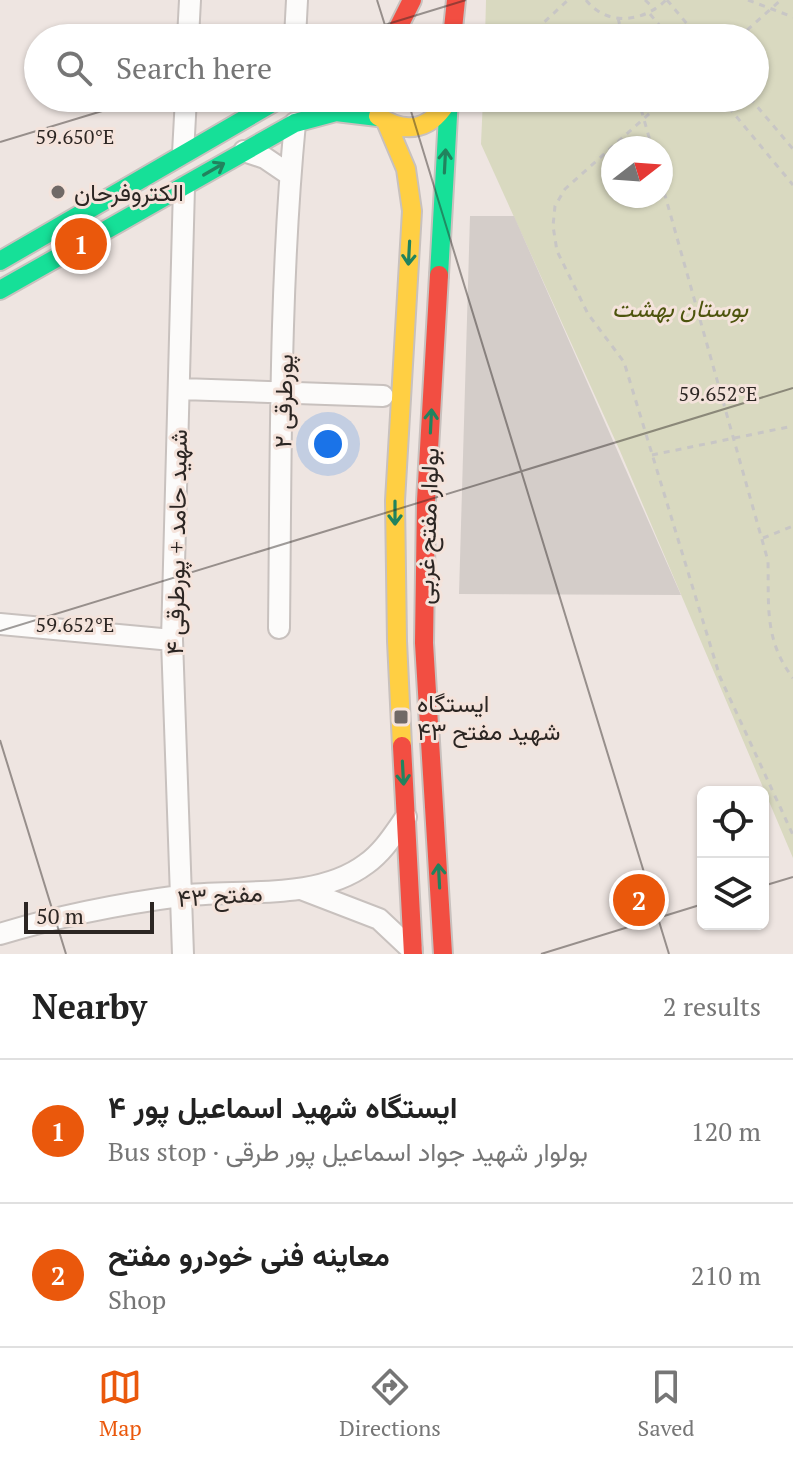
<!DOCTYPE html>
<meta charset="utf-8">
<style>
:root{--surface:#fff;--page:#f2f2f2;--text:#222;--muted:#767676;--line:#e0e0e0;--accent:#ea580c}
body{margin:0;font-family:"PT Serif",Vazirmatn,serif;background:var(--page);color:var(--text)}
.controls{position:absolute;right:24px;bottom:24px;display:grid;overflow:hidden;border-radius:12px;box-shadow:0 2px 6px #0004}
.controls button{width:72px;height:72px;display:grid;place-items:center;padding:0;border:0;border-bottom:2px solid var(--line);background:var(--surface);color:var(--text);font:40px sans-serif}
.compass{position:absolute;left:601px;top:136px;width:72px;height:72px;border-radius:50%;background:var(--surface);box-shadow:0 2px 6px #0004;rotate:73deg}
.scale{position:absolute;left:24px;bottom:20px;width:130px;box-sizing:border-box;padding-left:8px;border:4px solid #2c2623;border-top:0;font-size:22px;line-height:28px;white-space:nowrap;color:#2c2623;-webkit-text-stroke:6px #f4e3db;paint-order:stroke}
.you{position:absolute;left:328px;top:444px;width:28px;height:28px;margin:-20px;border:6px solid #fff;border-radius:50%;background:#1a73e8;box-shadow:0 0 0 12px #1a73e833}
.badge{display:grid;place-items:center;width:52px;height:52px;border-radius:50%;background:var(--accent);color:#fff;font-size:26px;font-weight:700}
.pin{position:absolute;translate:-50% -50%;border:4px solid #fff;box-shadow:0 2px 8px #0006}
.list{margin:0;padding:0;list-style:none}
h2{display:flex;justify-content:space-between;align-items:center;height:104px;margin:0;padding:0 32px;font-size:34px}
h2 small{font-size:26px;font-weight:400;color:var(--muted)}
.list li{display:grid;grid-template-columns:52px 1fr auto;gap:24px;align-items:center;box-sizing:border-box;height:144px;padding:0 32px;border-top:2px solid var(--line)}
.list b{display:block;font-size:30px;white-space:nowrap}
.list p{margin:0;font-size:26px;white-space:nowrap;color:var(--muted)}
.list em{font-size:26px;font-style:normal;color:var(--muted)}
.icon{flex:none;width:44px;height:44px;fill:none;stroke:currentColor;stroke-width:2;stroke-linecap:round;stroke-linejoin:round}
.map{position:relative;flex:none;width:793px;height:954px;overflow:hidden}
.search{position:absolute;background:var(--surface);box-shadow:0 2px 6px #0004;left:24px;right:24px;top:24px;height:88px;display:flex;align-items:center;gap:20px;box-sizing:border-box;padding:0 28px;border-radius:44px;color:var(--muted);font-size:30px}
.sheet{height:392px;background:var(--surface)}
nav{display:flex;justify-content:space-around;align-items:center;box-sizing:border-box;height:112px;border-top:2px solid var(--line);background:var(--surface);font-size:22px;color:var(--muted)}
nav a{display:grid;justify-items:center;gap:4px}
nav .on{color:var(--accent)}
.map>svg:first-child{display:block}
</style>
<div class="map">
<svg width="793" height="954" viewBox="0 0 793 954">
<rect width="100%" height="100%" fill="#eee5e1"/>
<!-- green -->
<path fill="#d9d9c0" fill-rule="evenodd" d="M486 0H793V858L620 451 481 144 483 98H755V38H485ZM613 148H661V196H613Z
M385 98H426C414 113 397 113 385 98Z"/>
<!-- building -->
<path fill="#d4cdc9" d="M470 216H514L681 595 459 594Z"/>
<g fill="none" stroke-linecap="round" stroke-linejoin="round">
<!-- street casing -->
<g stroke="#c8c1be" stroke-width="24">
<path id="street" d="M188 38 190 0
M295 38 297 0
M244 151 265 158 290 175
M183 153 186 98
M181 389 383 396
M0 624 172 640
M279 628C281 460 279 290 295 123
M301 889 379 919 412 950
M0 934C59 916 119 904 180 896 238 889 317 901 366 864 383 852 394 834 406 817
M183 954 172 640 184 187"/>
</g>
<!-- fast casing -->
<g stroke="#c8c1be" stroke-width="22">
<path id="fast" d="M0 261 281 98
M439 275 449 98
M0 290 295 123 336 112 378 117"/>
</g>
<!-- slow casing -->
<g stroke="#c8c1be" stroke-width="22">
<path id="slow" d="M378 116C407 136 433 129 449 98
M387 124 406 169 412 211 395 501 397 641 402 746"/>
</g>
<!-- jam casing -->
<g stroke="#c8c1be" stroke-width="22">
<path id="jam" d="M393 38 412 0
M452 38 456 0
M439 275 426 501 424 643 443 954
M402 746 413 954"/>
</g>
<!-- path -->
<path stroke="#c8c6c5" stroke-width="3" stroke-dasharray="6 6" stroke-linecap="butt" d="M586 0C607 27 644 22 666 0
M645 0 656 10
M667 0 699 38
M748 0 793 17
M650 14 670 38
M618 18 623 38
M527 38 568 0
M738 38 781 0
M638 98 652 148
M667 98 565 189 555 206 553 226 557 251 588 314 624 362 720 677 793 835
M721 98 793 185
M750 98 793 149
M661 181 768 561C769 606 764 640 793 678
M652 455 793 426
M763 538 793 526"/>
<!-- street -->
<use href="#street" stroke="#fcfbfa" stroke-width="20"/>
<!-- fast -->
<use href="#fast" stroke="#16e098" stroke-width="18"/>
<!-- slow -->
<use href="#slow" stroke="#ffcf43" stroke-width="18"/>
<!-- jam -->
<use href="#jam" stroke="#f24e42" stroke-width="18"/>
</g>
<!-- one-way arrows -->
<defs><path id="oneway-shaft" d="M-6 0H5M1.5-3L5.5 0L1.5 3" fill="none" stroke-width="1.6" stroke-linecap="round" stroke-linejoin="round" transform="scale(2)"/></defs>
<g stroke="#21835e">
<use href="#oneway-shaft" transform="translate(445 161) rotate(-87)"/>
<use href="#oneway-shaft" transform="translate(214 169) rotate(-30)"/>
<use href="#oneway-shaft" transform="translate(409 253) rotate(93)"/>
<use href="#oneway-shaft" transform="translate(431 421) rotate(-87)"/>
<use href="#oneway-shaft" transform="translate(395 513) rotate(90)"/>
<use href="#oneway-shaft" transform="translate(403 773) rotate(87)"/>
<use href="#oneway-shaft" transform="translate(439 876) rotate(-93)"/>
</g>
<!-- ticks -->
<path fill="none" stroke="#2c2623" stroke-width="2" stroke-opacity="0.45" d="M377 0 389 38M342 38 466 0M407 98 669 954M0 142 145 98M0 631 793 388M0 740 66 954M763 886 793 877M541 954 703 904"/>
<!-- markers -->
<g fill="#706966" stroke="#f4e3db" stroke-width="3">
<circle cx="58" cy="192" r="8"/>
<rect x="393" y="709" width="16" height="16" rx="4"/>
</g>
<g text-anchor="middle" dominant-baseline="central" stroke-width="6" stroke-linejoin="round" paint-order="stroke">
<!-- poi labels -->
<g font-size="24" fill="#2c2623" stroke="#f4e3db" text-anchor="start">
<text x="74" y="192">الکتروفرحان</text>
<text x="417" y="703">ایستگاه<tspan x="417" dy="28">شهید مفتح ۴۳</tspan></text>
</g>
<!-- park labels -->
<g font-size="24" font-style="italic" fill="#4d540d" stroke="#f4e3db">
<text x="680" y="308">بوستان بهشت</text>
</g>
<!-- street labels -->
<g font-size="24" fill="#2c2623" stroke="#f4e3db">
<text transform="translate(283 401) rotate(-89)">پورطرقی ۲</text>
<text transform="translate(427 526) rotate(-88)">بولوار مفتح غربی</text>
<text transform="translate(176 542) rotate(-89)">شهید حامد + پورطرقی ۴</text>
<text transform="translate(220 895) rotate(-4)">مفتح ۴۳</text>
</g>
</g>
<g font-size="20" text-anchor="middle" fill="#2c2623" stroke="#f4e3db" stroke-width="6" stroke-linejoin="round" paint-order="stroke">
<text x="75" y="144">59.650°E</text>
<text x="718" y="401">59.652°E</text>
<text x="75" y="632">59.652°E</text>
</g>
</svg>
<div class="controls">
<button><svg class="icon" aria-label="locate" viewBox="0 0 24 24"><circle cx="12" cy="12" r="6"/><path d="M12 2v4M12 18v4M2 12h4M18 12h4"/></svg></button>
<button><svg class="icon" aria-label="layers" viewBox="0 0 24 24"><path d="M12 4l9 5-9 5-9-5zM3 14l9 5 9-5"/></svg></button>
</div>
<svg class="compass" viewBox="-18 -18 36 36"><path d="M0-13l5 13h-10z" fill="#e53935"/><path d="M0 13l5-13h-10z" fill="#767676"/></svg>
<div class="scale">50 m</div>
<div class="you"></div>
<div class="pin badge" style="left:81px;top:244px">1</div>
<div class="pin badge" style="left:639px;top:900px">2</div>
<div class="search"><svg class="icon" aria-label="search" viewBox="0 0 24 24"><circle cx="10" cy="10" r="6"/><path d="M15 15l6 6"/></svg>Search here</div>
</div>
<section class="sheet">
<h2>Nearby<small>2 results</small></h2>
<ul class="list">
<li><span class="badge">1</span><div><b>ایستگاه شهید اسماعیل پور ۴</b><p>Bus stop · بولوار شهید جواد اسماعیل پور طرقی</p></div><em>120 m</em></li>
<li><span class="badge">2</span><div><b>معاینه فنی خودرو مفتح</b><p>Shop</p></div><em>210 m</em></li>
</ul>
</section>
<nav>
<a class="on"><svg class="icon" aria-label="map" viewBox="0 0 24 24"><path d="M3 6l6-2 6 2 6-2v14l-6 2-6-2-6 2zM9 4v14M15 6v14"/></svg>Map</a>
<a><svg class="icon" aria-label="directions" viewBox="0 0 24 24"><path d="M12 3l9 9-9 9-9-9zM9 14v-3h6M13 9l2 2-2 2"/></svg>Directions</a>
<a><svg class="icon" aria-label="saved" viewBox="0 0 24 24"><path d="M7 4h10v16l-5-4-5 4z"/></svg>Saved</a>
</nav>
